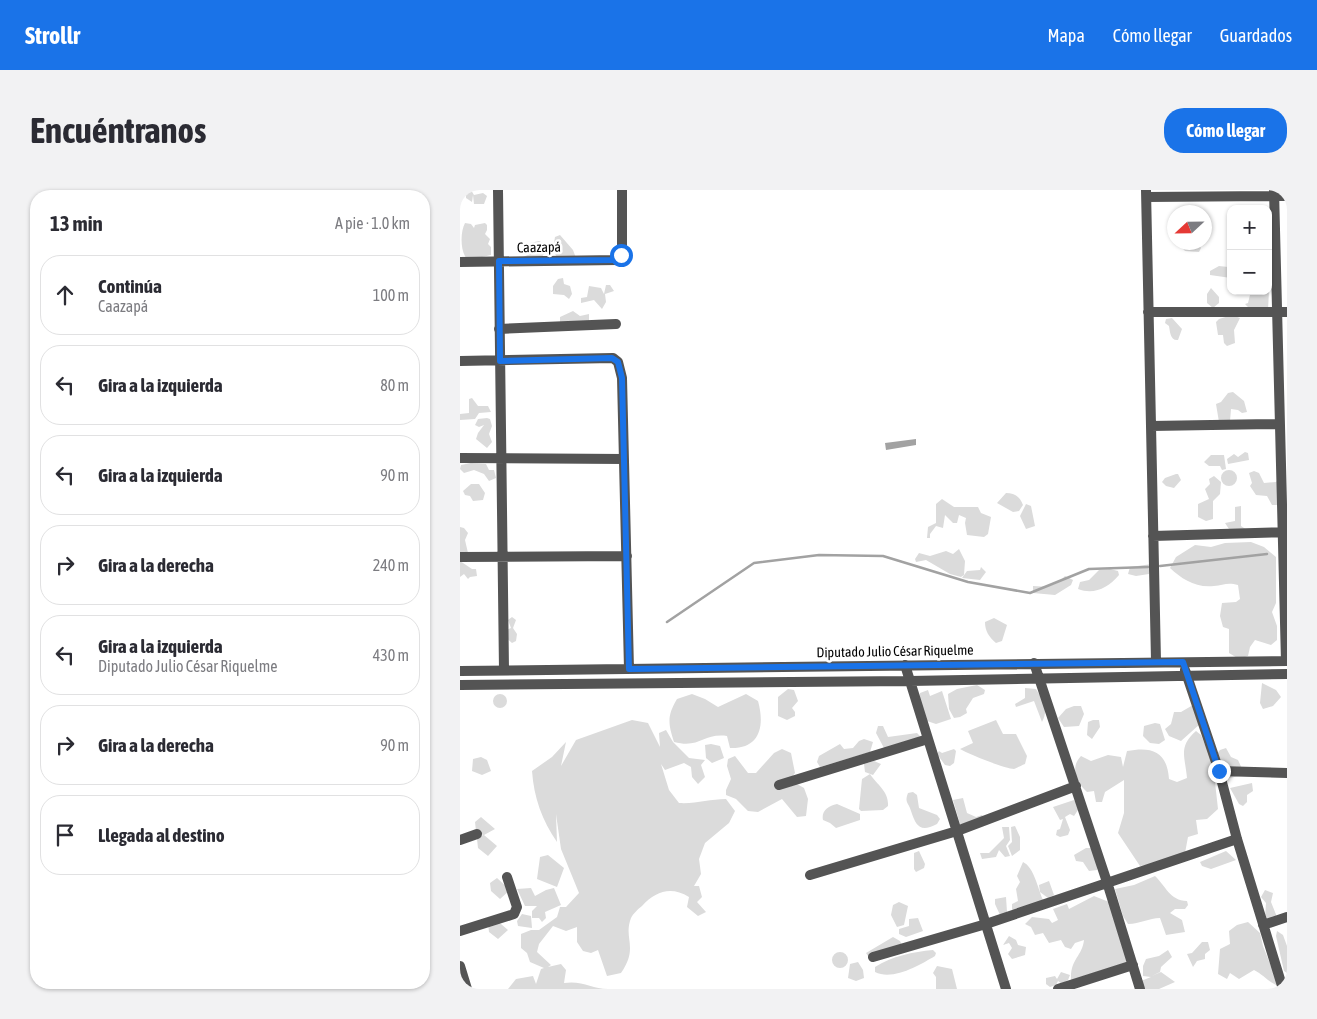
<!DOCTYPE html>
<html lang="es">
<head>
<meta charset="utf-8">
<style>
	:root { --surface:#fff; --page:#f2f2f3; --text:#2b2b33; --muted:#7c7c81; --line:#e1e1e2; --accent:#1a73e8 }
	body { margin:0; font-family:"Asap Condensed",sans-serif; background:var(--page); color:var(--text) }
	.controls { position:absolute; right:15px; top:15px; display:grid; overflow:hidden; border-radius:10px; box-shadow:0 1px 4px #0004 }
	.controls button { width:45px; height:45px; display:grid; place-items:center; padding:0; border:0; border-bottom:1px solid var(--line); background:var(--surface); color:var(--text); font:25px sans-serif }
	.compass { position:absolute; left:707px; top:15px; width:45px; height:45px; border-radius:50%; background:var(--surface); box-shadow:0 1px 4px #0004; rotate:248deg }
	.stop { position:absolute; width:15px; height:15px; margin:-11px; border:4px solid #1a73e8; border-radius:50%; background:#fff }
	.stop.end { background:#1a73e8; border-color:#fff; box-shadow:0 1px 5px #0008 }
	.list { margin:0; padding:0; list-style:none }
	h2 { display:flex; justify-content:space-between; align-items:center; height:65px; margin:0; padding:0 20px; font-size:21px }
	h2 small { font-size:16px; font-weight:400; color:var(--muted) }
	.list li { display:grid; grid-template-columns:32px 1fr auto; gap:15px; align-items:center; box-sizing:border-box; height:80px; margin:0 10px 10px; padding:0 10px; border:1px solid var(--line); border-radius:20px }
	.list b { display:block; font-size:19px; white-space:nowrap }
	.list p { margin:0; font-size:16px; white-space:nowrap; color:var(--muted) }
	.list em { font-size:16px; font-style:normal; color:var(--muted) }
	.icon { flex:none; width:28px; height:28px; fill:none; stroke:currentColor; stroke-width:2; stroke-linecap:round; stroke-linejoin:round }
	.map { position:relative; flex:none; width:827px; height:799px; overflow:hidden; border-radius:20px }
	header { display:flex; align-items:center; gap:30px; box-sizing:border-box; height:70px; padding:0 25px; background:var(--accent); color:#fff }
	header strong { font-size:24px }
	nav { display:flex; gap:28px; margin-inline-start:auto; font-size:18px }
	.intro { display:flex; align-items:center; justify-content:space-between; box-sizing:border-box; height:120px; padding:0 30px }
	h1 { margin:0; font-size:35px }
	.button { padding:12px 22px; border-radius:20px; background:var(--accent); color:#fff; font-size:18px; font-weight:700 }
	main { display:flex; gap:30px; padding:0 30px }
	aside { flex:1; background:var(--surface); border-radius:20px; box-shadow:0 1px 4px #0004 }
	.map>svg:first-child { display:block }
</style>
</head>
<body>
<header>
<strong>Strollr</strong>
<nav><a>Mapa</a><a>Cómo llegar</a><a>Guardados</a></nav>
</header>
<div class="intro"><h1>Encuéntranos</h1><a class="button">Cómo llegar</a></div>
<main>
<aside>
<h2>13 min<small>A pie · 1.0 km</small></h2>
<ul class="list">
<li><svg class="icon" aria-label="ahead" viewBox="0 0 24 24"><path d="M12 20V5M6 11l6-6 6 6"/></svg><div><b>Continúa</b><p>Caazapá</p></div><em>100 m</em></li>
<li><svg class="icon" aria-label="left" viewBox="0 0 24 24"><path d="M17 20v-9H6M10 6l-5 5 5 5"/></svg><div><b>Gira a la izquierda</b></div><em>80 m</em></li>
<li><svg class="icon" aria-label="left" viewBox="0 0 24 24"><path d="M17 20v-9H6M10 6l-5 5 5 5"/></svg><div><b>Gira a la izquierda</b></div><em>90 m</em></li>
<li><svg class="icon" aria-label="right" viewBox="0 0 24 24"><path d="M7 20v-9h11M14 6l5 5-5 5"/></svg><div><b>Gira a la derecha</b></div><em>240 m</em></li>
<li><svg class="icon" aria-label="left" viewBox="0 0 24 24"><path d="M17 20v-9H6M10 6l-5 5 5 5"/></svg><div><b>Gira a la izquierda</b><p>Diputado Julio César Riquelme</p></div><em>430 m</em></li>
<li><svg class="icon" aria-label="right" viewBox="0 0 24 24"><path d="M7 20v-9h11M14 6l5 5-5 5"/></svg><div><b>Gira a la derecha</b></div><em>90 m</em></li>
<li><svg class="icon" aria-label="arrive" viewBox="0 0 24 24"><path d="M6 21V4h12l-3 4 3 4H6"/></svg><div><b>Llegada al destino</b></div></li>
</ul>
</aside>
<div class="map">
<svg width="827" height="799" viewBox="0 0 827 799">
	<rect width="100%" height="100%" fill="#fff"/>
	<path fill="#dbdbdb" d="M11,0L14,5L23,3L27,6L24,14H14L13,5L12,12L6,8V4Z
		M5,33L11,34L14,38L15,35L25,33L27,35V40L25,44L30,49L28,54L31,57V65L8,70C0,63 0,42 5,33Z
		M100,45L113,60L116,68L96,66L93,57L96,56L94,53L95,47Z
		M79,51L83,53L84,64L77,73L63,67L70,64L68,57L70,53Z
		M721,52L737,53L741,58L739,62L725,61L720,55Z
		M771,75V88L750,85V81L759,76L768,77Z
		M103,88L104,94L110,96L112,104L109,109L104,105L93,104V96L98,89Z
		M146,95H150L154,101L145,104L146,112L142,119L134,110L121,113V108L127,107L129,96L141,98L144,104Z
		M751,98L759,107V113L753,118L747,113V104Z
		M809,101L808,120L788,117L785,114L788,113L790,105Z
		M113,121L120,126L129,124V131L100,132V127Z
		M772,125L780,128L774,140L775,153L767,156L764,153L763,145H758L756,132L759,129Z
		M712,128L722,139L718,150C710,151 710,141 709,136L705,133L706,129Z
		M773,202L784,211L787,222L782,223L778,220L771,219L770,231L759,232L756,214L761,212L768,203Z
		M12,208L18,216H28L31,222L19,223L15,229L0,230V224L9,223V209Z
		M27,228L30,229L32,236L29,244L32,252L27,258L16,249L18,243L24,235L19,237L15,235L18,229Z
		M785,262L788,263L789,270L768,274L767,269L774,264L778,267Z
		M751,265H764L766,279L762,280L760,276H749L744,272Z
		M11,273L26,274L29,280H34L36,288L29,291L24,284L14,280L4,283L0,279L1,275Z
		M761 288a8 8 0 1 1 16 0a8 8 0 1 1-16 0Z
		M794,281L799,283L804,293L816,292L819,289V315H812L807,306L796,305L790,296L792,293L789,283Z
		M716,284H718L721,290L714,298L706,296L702,292L705,288Z
		M754,286L761,292L760,304L753,311V329L746,331L738,327V314L749,309L745,299L750,294L749,289Z
		M11,294H19L25,303L23,310L13,311L10,306L5,305L3,301Z
		M546,303C555,303 560,307 563,315L559,321L553,322L537,313Z
		M482,309L494,317H518L521,323L531,327L528,344L524,347L507,345L505,333L506,328L499,325L497,333H493L485,325L483,338L476,336L470,344V348H467L468,337L476,333V314Z
		M566,314L571,316L575,336L566,339L560,326Z
		M781,316V336L787,340L771,342L765,333L775,331V317Z
		M0,337L4,338L8,343L5,350L8,363L0,365Z
		M791,352L804,357L816,367V413L812,422L817,436V450L811,455L795,450L790,457L788,466L779,469L769,463V439L763,437L760,426L762,413L776,412L780,409L778,395C768,392 763,395 754,396C735,398 722,389 710,378L716,367L735,355L751,357L765,353Z
		M499,359L505,371L504,385L501,387L490,384L466,370L456,372L455,369L459,363L470,366L486,361L493,364Z
		M0,371L12,379H16L17,386L10,387L8,389L4,384L0,387Z
		M692,374L689,384L676,386L668,384L670,377Z
		M521,377L526,382L520,390L502,388L507,381L520,380Z
		M650,379L658,381L659,385C648,398 634,405 618,399L620,392L629,390L639,380Z
		M605,386L613,390L611,395L595,405L573,403V396C586,397 596,397 605,386Z
		M52,427L56,430L53,438L57,444L56,451L52,453L45,447L46,440L51,438L48,430Z
		M534,428L547,435L542,451L536,453C529,447 525,441 525,432Z
		M802,493L816,500L821,507L813,516L803,519L800,513Z
		M517,495L525,500L524,504L513,508L506,519L507,523L500,527L494,528L489,519L488,504L497,499Z
		M565,498L576,499C583,511 589,519 582,532L574,511L556,517L555,514L565,508Z
		M328,499L334,500L338,511L332,518L335,522V526L327,530L318,526V507Z
		M468,500L470,506L482,501L491,529L476,534L467,531L459,510L460,503Z
		M33 511a7 7 0 1 1 14 0a7 7 0 1 1-14 0Z
		M232,504L245,509L258,517L286,504L298,511C305,536 300,559 270,558L267,546C243,543 240,559 214,552C208,533 207,526 217,509Z
		M733,515L740,534L721,551L709,546L705,539L711,534L714,522H721Z
		M614,516H621L624,524L619,536L604,537L598,528L606,519Z
		M172,530L188,533L200,557L199,543L206,540L213,552L229,568L245,570L241,575L245,587L238,594L232,587L231,577L224,573L205,580L201,574L209,600L219,613C236,614 250,609 266,609L275,621L269,633L245,653L239,669L241,684L234,696H239L242,707L237,712L246,722L238,726L227,717L229,707C211,696 196,701 182,716C178,719 173,724 171,728C163,749 179,757 161,783L147,786L138,760L131,763L123,761L117,752V737L106,741L93,736L79,754L77,762L91,775L88,777L101,774L106,780L104,793C122,790 132,799 148,799H48L56,789L73,786L76,794L81,779L84,778L70,772L67,763L61,758V744L71,740H79L97,727L100,717H106L119,703L101,659L96,624L97,652C82,630 74,608 72,581L92,567L106,552L101,576L116,550Z
		M536,530L543,544H556L567,566L565,574C562,575 557,578 554,579C546,579 508,564 500,559L513,553L508,541Z
		M633,530H639L640,537L632,549L627,545L628,532Z
		M695,533L700,534L705,550L699,554L690,553L683,546L684,536Z
		M418,536H423L428,547L457,543L460,546L458,550L424,558L416,543Z
		M736,541L741,545L753,574L758,619L747,629L736,630L738,644L728,647L725,663L700,673L680,676L658,643L664,623V590L645,602L642,612H636L634,601L627,602C616,592 610,577 621,566L631,571L648,565L661,567L663,577L667,561C693,556 707,562 709,589L717,592L727,588C725,566 718,557 736,541Z
		M404,549L413,552L410,562L360,577L357,572L359,566L380,554L384,559L393,558L399,551Z
		M251,554L260,556L264,568L252,573L246,568L245,555Z
		M766,558L771,567L778,570L785,585L764,589L756,565L760,560Z
		M322,559L331,563L335,583L332,587L337,594L344,598L348,609L346,626L337,627L322,609L298,622L288,621L276,609L266,605V600L271,589L267,576L268,569L275,566L288,583H296L314,563Z
		M494,559L496,561L494,573L490,576L485,575L477,564L479,561L482,563Z
		M21,567L27,570L31,581L22,585L12,581L13,569Z
		M414,571L421,574L413,585L405,582L404,574Z
		M410,584C417,595 429,601 428,616L423,620L401,621L399,619L402,589Z
		M792,593L793,601L787,605V612L783,616L779,614L770,598Z
		M453,602L457,605L459,618L477,625L480,629L477,634C460,643 456,636 451,621C449,613 444,613 448,603Z
		M503,608L507,623L516,627L522,625L525,629L509,637L500,634L493,610Z
		M614,610L620,617L614,626L610,624L605,627L610,640L608,645L600,647L596,645L597,640L600,639L603,629L600,630L593,617Z
		M377,614L400,624V630L376,638L370,633L363,630C361,621 368,616 377,614Z
		M21,627L35,639L24,645L37,656L28,666L18,658L17,649L23,645L16,641L15,632Z
		M555,636L560,647V660L552,666L548,656L552,652L551,637Z
		M542,637H549L550,650L546,656L550,666L545,667L539,660L536,667L522,669L520,663H529L544,648Z
		M626,658H634L639,676L637,680L629,681L623,672L616,671L614,665Z
		M459,661L465,674L464,678L456,682L454,679V663Z
		M766,661L776,670L751,679L742,676L740,672Z
		M88,665L104,678L97,697L77,689L80,667Z
		M563,672C574,677 578,699 583,710L554,722L552,719V714L558,711L556,699L560,692L557,686Z
		M695,686C705,695 710,711 727,711L728,715L725,719H715L710,723L722,730L725,742L706,745L700,728C689,728 680,734 668,734L663,726L655,699L674,695Z
		M37,688L50,700L40,709L31,701L30,693Z
		M589,691L594,705L588,708L580,702L579,695Z
		M71,698L75,706L86,700L94,698L101,715L85,722L86,728L82,732L79,728H72V721L77,716H65L57,699Z
		M805,700L813,703L811,712L817,727L812,732L805,728L806,713L801,707Z
		M634,706L649,712L669,772L611,790C610,769 622,767 624,750L615,753L611,759L605,757L601,750L589,753L583,743L575,745L571,737L565,734L572,727L589,729L592,733L598,730L593,719L607,714L609,719Z
		M546,707L547,722L540,725L535,714V709Z
		M439,712L448,716L444,735L437,737L431,725L433,715Z
		M62,724L71,726L72,738L58,736L57,731Z
		M34,728L48,740L38,749L29,742L28,733Z
		M458,728L463,741L446,747L439,744V739L449,736V729Z
		M788,732L800,743L803,756L819,796C809,793 804,785 794,780L779,789L770,783L767,789L758,784L760,759L770,754L769,741L777,735Z
		M817,741L823,745L827,756V783L824,781L816,746Z
		M549,746L556,750L558,755L566,757L565,765L552,769L548,764L552,758L549,753L543,755Z
		M433,747L440,751L444,759L410,769L406,763Z
		M742,752H748L750,760L745,764V769L737,771L733,777L727,764L732,763Z
		M473,760L476,763L475,766C460,775 433,791 415,782V777C432,766 453,762 473,760Z
		M708,760L712,767L701,777L700,782L692,786L701,782L715,792L699,799H685L681,791L691,787L683,786V776L686,769L699,766Z
		M372 770a8 8 0 1 1 16 0a8 8 0 1 1-16 0Z
		M398,772L403,780L404,788L396,791L388,788L390,774Z
		M477,776L492,779L497,799H476V787L473,783Z
		M601,782L610,785L608,790L602,794L598,791L596,795L590,797L586,794V788L595,786L597,789Z"/>
	<path fill="#a2a2a2" d="M456,249V255L426,260L425,253Z"/>
	<g fill="none" stroke-linecap="round" stroke-linejoin="round">
		<path stroke="#a2a2a2" stroke-width="2.5" d="M700,376L807,364
			M207,432L294,373L359,365L423,366L508,392L570,403L629,379L688,377"/>
		<path stroke="#545454" stroke-width="10" d="M38,0L44,480
			M686,0L696,471
			M814,0L826,471
			M687,7L827,6
			M0,72L158,70L162,59V0
			M688,122H827
			M39,139L156,134
			M0,171L153,168L158,172L162,188L169,479
			M691,236L819,234
			M0,268L164,269
			M693,346L827,342
			M0,367L167,366
			M574,473L647,692L680,799
			M445,475L546,799
			M725,480L759,581L777,649L823,799
			M0,481L827,471
			M0,495L450,491L827,484
			M759,581L827,583
			M319,595L468,549
			M0,650L17,644
			M350,685L497,641L616,596
			M803,735L827,727
			M0,741L54,724L57,717L47,687
			M413,767L526,734L777,649
			M0,776L7,799
			M598,799L673,775"/>
	</g>
	<g fill="none" stroke-linecap="round" stroke-linejoin="round">
		<path stroke="#1a73e8" stroke-width="6" d="M161,65L158,70L39,71L40,171L152,168L158,172L162,188L169,479L723,472L759,581"/>
	</g>
	<g text-anchor="middle" dominant-baseline="central" stroke-width="5" stroke-linejoin="round" paint-order="stroke">
		<g font-size="14" fill="#000" stroke="#fff">
			<text transform="translate(79 57) rotate(-1)">Caazapá</text>
			<text transform="translate(435 461) rotate(-1)">Diputado Julio César Riquelme</text>
		</g>
	</g>
</svg>
<div class="controls">
<button>+</button>
<button>−</button>
</div>
<svg class="compass" viewBox="-18 -18 36 36"><path d="M0-13l5 13h-10z" fill="#e53935"/><path d="M0 13l5-13h-10z" fill="#7c7c81"/></svg>
<div class="stop" style="left:161px;top:65px"></div>
<div class="stop end" style="left:759px;top:581px"></div>
</div>
</main>
</body>
</html>
